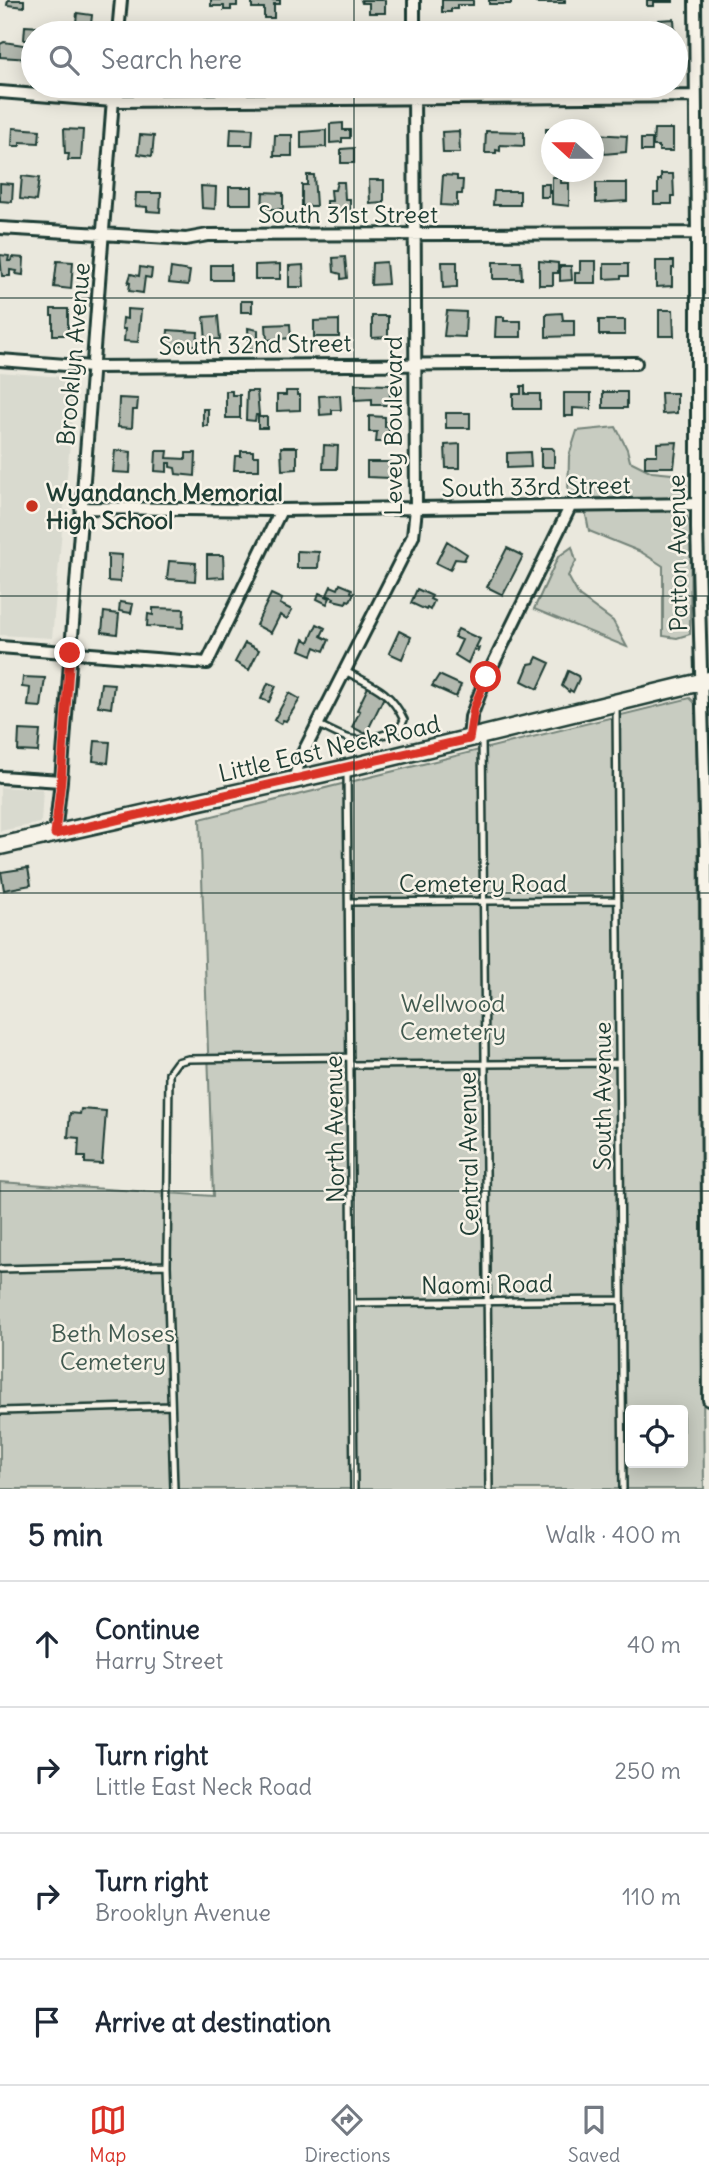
<!DOCTYPE html>
<html lang="en">
<head>
<meta charset="utf-8">
<style>
	:root { --surface:#fff; --page:#f6f6f7; --text:#1f2937; --muted:#747a83; --line:#e0e1e3; --accent:#d93025 }
	body { margin:0; font-family:Delius,sans-serif; background:var(--page); color:var(--text) }
	.controls { position:absolute; right:21px; bottom:21px; display:grid; overflow:hidden; border-radius:7px; box-shadow:0 4px 18px #0003 }
	.controls button { width:63px; height:63px; display:grid; place-items:center; padding:0; border:0; border-bottom:2px solid var(--line); background:var(--surface); color:var(--text); font:35px sans-serif }
	.compass { position:absolute; left:541px; top:119px; width:63px; height:63px; border-radius:50%; background:var(--surface); box-shadow:0 4px 18px #0003; rotate:291deg }
	.stop { position:absolute; width:21px; height:21px; margin:-16px; border:5px solid #d93025; border-radius:50%; background:#fff }
	.stop.end { background:#d93025; border-color:#fff; box-shadow:0 2px 7px #0008 }
	.list { margin:0; padding:0; list-style:none }
	h2 { display:flex; justify-content:space-between; align-items:center; height:91px; margin:0; padding:0 28px; font-size:30px }
	h2 small { font-size:23px; font-weight:400; color:var(--muted) }
	.list li { display:grid; grid-template-columns:46px 1fr auto; gap:21px; align-items:center; box-sizing:border-box; height:126px; padding:0 28px; border-top:2px solid var(--line) }
	.list b { display:block; font-size:26px; white-space:nowrap }
	.list p { margin:0; font-size:23px; white-space:nowrap; color:var(--muted) }
	.list em { font-size:23px; font-style:normal; color:var(--muted) }
	.icon { flex:none; width:38px; height:38px; fill:none; stroke:currentColor; stroke-width:2; stroke-linecap:round; stroke-linejoin:round }
	.map { position:relative; flex:none; width:709px; height:1489px; overflow:hidden }
	.search { position:absolute; background:var(--surface); box-shadow:0 4px 18px #0003; left:21px; right:21px; top:21px; height:77px; display:flex; align-items:center; gap:18px; box-sizing:border-box; padding:0 24px; border-radius:38px; color:var(--muted); font-size:26px }
	.sheet { height:595px; background:var(--surface) }
	nav { display:flex; justify-content:space-around; align-items:center; box-sizing:border-box; height:98px; border-top:2px solid var(--line); background:var(--surface); font-size:19px; color:var(--muted) }
	nav a { display:grid; justify-items:center; gap:4px }
	nav .on { color:var(--accent) }
	.map>svg:first-child { display:block }
</style>
</head>
<body>
<div class="map">
<svg width="709" height="1489" viewBox="0 0 709 1489">
	<rect width="100%" height="100%" fill="#eae8dd"/>
	<filter id="ink" filterUnits="userSpaceOnUse"><feTurbulence type="fractalNoise" baseFrequency=".0143" numOctaves="2"/><feDisplacementMap in="SourceGraphic" scale="14" xChannelSelector="R" yChannelSelector="G"/><feConvolveMatrix kernelMatrix="1 2 1 2 8 2 1 2 1" color-interpolation-filters="sRGB"/></filter>
	<g filter="url(#ink)">
		<path fill="#d9dacf" d="M0,372L76,378L52,638L0,635Z
			M0,787L43,789L41,823L0,831Z"/>
		<path fill="#c8ccc1" stroke="#74847a" stroke-width="2" fill-rule="evenodd" d="M616,427L627,449L630,461L652,472L682,475L687,488L682,497L667,500L568,497L569,456L577,431Z
			M585,510L678,512L686,515L691,526L690,634L677,638L663,636V566L641,552L589,531Z
			M572,547L576,561L568,576L579,596L613,621L627,647L534,609L558,557Z
			M690,698L697,705L704,1489H0V1182L213,1196L200,819ZM630,1410H683V1463H630Z"/>
		<path fill="#b2b8ae" stroke="#1f3d34" stroke-width="2" d="M8,0H24V7L7,5Z
			M211,0H237V6H231V10H224V6H211Z
			M252,0H280V4H274V18H264V8H252Z
			M361,0H385V13H369V3H362Z
			M442,0H473V5H457V9H451V12H442Z
			M489,0H511V4H489Z
			M536,0H565V3H536Z
			M647,0H673V2H654V6H647Z
			M77,13L92,15L90,33H75Z
			M674,19L675,33H652V28H658V20Z
			M25,26L41,27L40,33H33V40H24Z
			M4,42L30,46V59L0,57V44Z
			M343,123V130H350V138H342V142L330,143V124Z
			M13,128L40,130L39,143L20,142V146H12Z
			M231,128L253,129L252,145H230Z
			M64,129L83,130L81,160H68L69,154H65Z
			M546,129H572V130H552V144H546Z
			M654,129H673V151H659V146H653Z
			M326,130V147L301,148V132Z
			M459,131L460,153H443L442,132Z
			M486,131L524,132V146L500,145V151L496,150V153H485Z
			M594,134L627,136L626,152L604,154V151L599,150V153H594Z
			M140,135L154,136L152,156L138,154Z
			M275,135H292V156H274Z
			M641,139H652V151H641Z
			M354,148V163H341V149Z
			M661,174H673L674,196H672V204H654V193H658V180H661Z
			M307,175H314L316,206H302V185H307Z
			M443,175L457,176V180H463L462,194H457V206L441,205Z
			M22,176L39,178L36,201L20,199Z
			M552,177H561V183H569V206L552,204Z
			M369,180H384V203L370,204Z
			M337,182H344L345,199H350V209H327V201H332L331,190H335Z
			M0,183L13,184L12,202L0,201Z
			M596,183H627V201L596,203Z
			M540,184H549V197H540Z
			M201,186L216,187L215,209L202,208Z
			M229,187H252V204H229Z
			M494,191H520V205H493Z
			M263,192L283,193V209H262Z
			M136,193H161L160,212L147,211V207L135,206Z
			M0,255L9,256L8,261H11L12,257L24,258L23,275L16,274L17,271L10,270V276H2Z
			M345,257L347,278L341,279V274L334,272L333,258Z
			M57,261L73,262L71,289L54,287Z
			M539,261L558,263V273H553V285H539Z
			M580,261H596V283H575V273H580Z
			M656,261H674V268H672V286L656,287Z
			M386,262L388,284L371,285L372,263Z
			M442,262H457V287L443,288Z
			M493,262H521L522,279H493Z
			M280,264V279H255V265Z
			M604,264H628V276H621V278L604,279Z
			M211,265H231V280H211Z
			M303,265L304,287H289V266Z
			M560,266H571L572,280L560,281Z
			M140,267L152,269L151,278L145,277L143,293L129,291L130,283H128L131,274L139,276Z
			M171,268L190,271L188,285L169,283Z
			M241,301H252V312H241Z
			M51,309H68V335H53V316H51Z
			M127,309L141,310L138,342L124,341L125,329H122L123,318L127,319Z
			M659,310H673L674,336H659Z
			M447,311L466,312L465,337L444,336Z
			M562,313L563,320H574V336L546,337V314Z
			M218,316L220,339L206,340L204,317Z
			M372,316H388V337L372,338Z
			M496,317H504V321H521V337H495Z
			M339,320V337H314V321Z
			M599,320H625V335H599Z
			M290,324L291,338L267,340L266,325Z
			M248,328L258,330V349H249Z
			M168,330L198,332L197,345H167Z
			M355,384L390,385V405H372V399L355,400Z
			M521,386H525V394H540V409H513V394H521Z
			M226,391H232V395H240V418H226Z
			M247,391H257L259,415H256L255,421L246,420Z
			M286,391H297V395H300V410L277,411V395H286Z
			M603,392H627V408H603Z
			M564,393H591V409L573,408V416H564Z
			M661,393H677V413L662,414Z
			M340,395L341,410H332V414L320,415L319,396Z
			M119,398L138,399L137,410H133L132,428L118,427Z
			M203,409H208V426H203Z
			M446,413H470V428H446Z
			M369,416L385,417V427H389L388,442H376L377,432H369Z
			M258,417H267V428H258Z
			M677,442L674,467H645V455H657V443Z
			M460,444V468H446L445,445Z
			M324,445L338,446L337,469H323Z
			M281,447H297V469L282,470Z
			M541,448H552L554,450V467H541Z
			M115,450L131,452L130,473L113,472Z
			M156,451H168L167,458L186,459V453H196L195,476L176,474L175,468L170,467V463H167V472L155,471Z
			M241,451H253V456H259V470H234L235,456H241Z
			M530,452L531,467L507,468V453Z
			M367,462H391L390,478L367,477Z
			M447,541L467,554L464,560L455,559L450,570L436,563Z
			M507,548L523,556L503,595L487,587Z
			M297,551L319,552L318,568H297Z
			M108,554L122,555L120,582L108,581Z
			M207,555H223L224,577L207,578Z
			M169,561L196,563L195,581L167,579Z
			M340,584L352,589L351,592L354,593L350,601L347,600L346,603L333,600L334,598L327,595L331,586L338,589Z
			M417,589L432,596L430,599L434,601L430,610L427,608L426,610L411,603Z
			M319,593L330,598L327,604L317,599Z
			M271,594L282,599L280,604L292,610L287,619L280,615L271,633L256,625Z
			M120,602L133,604L131,613L119,611Z
			M153,608L184,609L183,628L147,626L148,614L153,615Z
			M104,612L119,614L117,634L102,632Z
			M317,624L325,628L321,636L329,640L324,651L315,647L312,655L300,650L304,639L309,642Z
			M458,629L480,639L476,647L479,648L478,651L474,649L468,663L455,655L462,640L454,637Z
			M399,631L411,637L402,659L389,653Z
			M245,643L259,650L249,670L235,662Z
			M537,657L550,663L538,689L522,681L529,664L534,663Z
			M568,671L578,676L579,679L573,692L570,690L569,692L562,686Z
			M439,675L461,685L456,697L432,686Z
			M23,677L45,678L41,707L28,706L30,688L22,687Z
			M101,683L114,684L111,708L98,706Z
			M268,683L276,686L269,702L261,699Z
			M368,687L385,695L366,734L352,727L360,711L357,710Z
			M289,693L300,699L286,721L283,720L281,724L274,720Z
			M19,730L40,731L38,752L18,751Z
			M95,741L110,742L108,763L93,761Z
			M28,868L31,885L4,890L1,872Z
			M81,1109L106,1111L102,1164L85,1163V1157H78L79,1138L68,1137L70,1113L80,1114Z"/>
		<g fill="none" stroke-linecap="round" stroke-linejoin="round">
			<defs>
				<path id="lane" d="M616,705L623,1489
					M317,724C358,745 356,743 399,730L404,720C389,689 373,686 345,671
					M482,736L489,1489
					M347,771L354,1489
					M349,902L618,900
					M350,1065L619,1063
					M0,1269L167,1265
					M353,1303L621,1300
					M0,1411L171,1406
					M174,1489L167,1265L169,1073L177,1062L188,1059L350,1057"/>
				<path id="street" d="M414,0V33
					M695,0L697,233V528L706,849L709,1400
					M118,33L121,0
					M0,92L113,101L695,96
					M0,228L186,239L208,235L697,233
					M0,360L92,367L636,363
					M81,508L281,510L697,504
					M0,647L207,663L281,510
					M469,739L471,717L483,685L570,507
					M0,777L61,781
					M294,780L300,759L413,536L416,509L414,86
					M55,834L61,781L114,86"/>
				<path id="secondary" d="M0,846L347,768L709,680"/>
			</defs>
			<use href="#lane" stroke="#1f3d34" stroke-width="10"/>
			<use href="#street" stroke="#1f3d34" stroke-width="16"/>
			<use href="#secondary" stroke="#1f3d34" stroke-width="21"/>
			<use href="#lane" stroke="#f7f3e8" stroke-width="5"/>
			<use href="#street" stroke="#f7f3e8" stroke-width="10"/>
			<use href="#secondary" stroke="#f7f3e8" stroke-width="16"/>
		</g>
	</g>
	<g fill="none" stroke-linecap="round" stroke-linejoin="round" filter="url(#ink)">
		<path stroke="#d93025" stroke-width="9" d="M70,653L61,781L55,834L469,739L474,708L486,677"/>
	</g>
	<path fill="none" stroke="#1f3d34" stroke-width="2" stroke-opacity="0.55" d="M354,0V33M354,86V1489M0,298H709M0,596H709M0,893H709M0,1191H709"/>
	<circle fill="#c8321e" stroke="#f7f3e8" stroke-width="2.5" cx="32" cy="506" r="7"/>
	<g text-anchor="middle" dominant-baseline="central" stroke-width="5" stroke-linejoin="round" paint-order="stroke">
		<g font-size="24" fill="#1f3d34" stroke="#f7f3e8">
			<text x="348" y="214">South 31st Street</text>
			<text transform="translate(255 344) rotate(-1)">South 32nd Street</text>
			<text transform="translate(73 354) rotate(-85)">Brooklyn Avenue</text>
			<text transform="translate(393 426) rotate(-90)">Levey Boulevard</text>
			<text transform="translate(536 486) rotate(-1)">South 33rd Street</text>
			<text transform="translate(677 553) rotate(-91)">Patton Avenue</text>
			<text transform="translate(329 748) rotate(-13)">Little East Neck Road</text>
			<text x="483" y="883">Cemetery Road</text>
			<text transform="translate(602 1096) rotate(-90)">South Avenue</text>
			<text transform="translate(334 1129) rotate(-91)">North Avenue</text>
			<text transform="translate(468 1154) rotate(-91)">Central Avenue</text>
			<text transform="translate(487 1284) rotate(-1)">Naomi Road</text>
		</g>
		<g font-size="24" font-weight="bold" fill="#1f3d34" stroke="#f7f3e8" text-anchor="start">
			<text x="46" y="492">Wyandanch Memorial<tspan x="46" dy="28">High School</tspan></text>
		</g>
		<g font-size="24" fill="#415a50" stroke="#f7f3e8">
			<text x="453" y="1003">Wellwood<tspan x="453" dy="28">Cemetery</tspan></text>
			<text x="113" y="1333">Beth Moses<tspan x="113" dy="28">Cemetery</tspan></text>
		</g>
	</g>
</svg>
<div class="controls">
<button><svg class="icon" aria-label="locate" viewBox="0 0 24 24"><circle cx="12" cy="12" r="6"/><path d="M12 2v4M12 18v4M2 12h4M18 12h4"/></svg></button>
</div>
<svg class="compass" viewBox="-18 -18 36 36"><path d="M0-13l5 13h-10z" fill="#e53935"/><path d="M0 13l5-13h-10z" fill="#747a83"/></svg>
<div class="stop" style="left:486px;top:677px"></div>
<div class="stop end" style="left:70px;top:653px"></div>
<div class="search"><svg class="icon" aria-label="search" viewBox="0 0 24 24"><circle cx="10" cy="10" r="6"/><path d="M15 15l6 6"/></svg>Search here</div>
</div>
<section class="sheet">
<h2>5 min<small>Walk · 400 m</small></h2>
<ul class="list">
<li><svg class="icon" aria-label="ahead" viewBox="0 0 24 24"><path d="M12 20V5M6 11l6-6 6 6"/></svg><div><b>Continue</b><p>Harry Street</p></div><em>40 m</em></li>
<li><svg class="icon" aria-label="right" viewBox="0 0 24 24"><path d="M7 20v-9h11M14 6l5 5-5 5"/></svg><div><b>Turn right</b><p>Little East Neck Road</p></div><em>250 m</em></li>
<li><svg class="icon" aria-label="right" viewBox="0 0 24 24"><path d="M7 20v-9h11M14 6l5 5-5 5"/></svg><div><b>Turn right</b><p>Brooklyn Avenue</p></div><em>110 m</em></li>
<li><svg class="icon" aria-label="arrive" viewBox="0 0 24 24"><path d="M6 21V4h12l-3 4 3 4H6"/></svg><div><b>Arrive at destination</b></div></li>
</ul>
</section>
<nav>
<a class="on"><svg class="icon" aria-label="map" viewBox="0 0 24 24"><path d="M3 6l6-2 6 2 6-2v14l-6 2-6-2-6 2zM9 4v14M15 6v14"/></svg>Map</a>
<a><svg class="icon" aria-label="directions" viewBox="0 0 24 24"><path d="M12 3l9 9-9 9-9-9zM9 14v-3h6M13 9l2 2-2 2"/></svg>Directions</a>
<a><svg class="icon" aria-label="saved" viewBox="0 0 24 24"><path d="M7 4h10v16l-5-4-5 4z"/></svg>Saved</a>
</nav>
</body>
</html>
